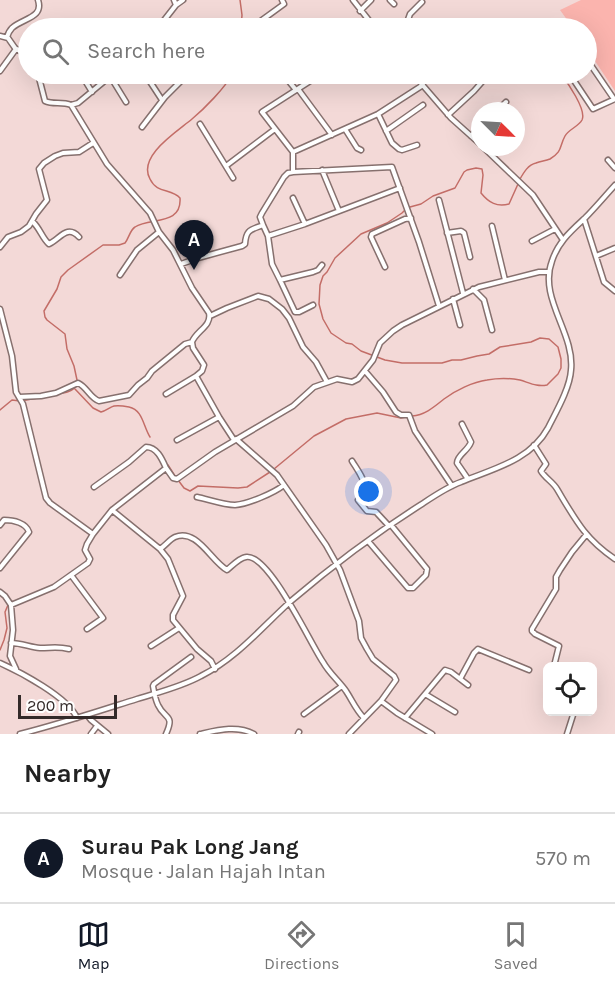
<!DOCTYPE html>
<html lang="en">
<head>
<meta charset="utf-8">
<style>
	:root { --surface:#fff; --page:#f2f2f2; --text:#222; --muted:#767676; --line:#e0e0e0; --accent:#111827 }
	body { margin:0; font-family:Karla,sans-serif; background:var(--page); color:var(--text) }
	.controls { position:absolute; right:18px; bottom:18px; display:grid; overflow:hidden; border-radius:9px; box-shadow:0 6px 24px #0002 }
	.controls button { width:54px; height:54px; display:grid; place-items:center; padding:0; border:0; border-bottom:2px solid var(--line); background:var(--surface); color:var(--text); font:30px sans-serif }
	.compass { position:absolute; left:471px; top:102px; width:54px; height:54px; border-radius:50%; background:var(--surface); box-shadow:0 6px 24px #0002; rotate:114deg }
	.scale { position:absolute; left:18px; bottom:15px; width:99px; box-sizing:border-box; padding-left:6px; border:3px solid #332a29; border-top:0; font-size:16px; line-height:21px; white-space:nowrap; color:#332a29; -webkit-text-stroke:4px #fff; paint-order:stroke }
	.you { position:absolute; left:369px; top:492px; width:21px; height:21px; margin:-15px; border:4px solid #fff; border-radius:50%; background:#1a73e8; box-shadow:0 0 0 9px #1a73e833 }
	.badge { display:grid; place-items:center; width:39px; height:39px; border-radius:50%; background:var(--accent); color:#fff; font-size:20px; font-weight:700 }
	.pin { position:absolute; translate:-50% -50px; filter:drop-shadow(0 2px 3px #0008) }
	.pin::after { content:''; position:absolute; top:32px; width:21px; height:18px; background:inherit; clip-path:polygon(0 0,100% 0,50% 100%) }
	.list { margin:0; padding:0; list-style:none }
	h2 { display:flex; justify-content:space-between; align-items:center; height:78px; margin:0; padding:0 24px; font-size:26px }
	h2 small { font-size:20px; font-weight:400; color:var(--muted) }
	.list li { display:grid; grid-template-columns:39px 1fr auto; gap:18px; align-items:center; box-sizing:border-box; height:90px; padding:0 24px; border-top:2px solid var(--line) }
	.list b { display:block; font-size:22px; white-space:nowrap }
	.list p { margin:0; font-size:20px; white-space:nowrap; color:var(--muted) }
	.list em { font-size:20px; font-style:normal; color:var(--muted) }
	.icon { flex:none; width:33px; height:33px; fill:none; stroke:currentColor; stroke-width:2; stroke-linecap:round; stroke-linejoin:round }
	.map { position:relative; flex:none; width:615px; height:734px; overflow:hidden }
	.search { position:absolute; background:var(--surface); box-shadow:0 6px 24px #0002; left:18px; right:18px; top:18px; height:66px; display:flex; align-items:center; gap:15px; box-sizing:border-box; padding:0 21px; border-radius:33px; color:var(--muted); font-size:22px }
	.sheet { height:168px; background:var(--surface) }
	nav { display:flex; justify-content:space-around; align-items:center; box-sizing:border-box; height:84px; border-top:2px solid var(--line); background:var(--surface); font-size:16px; color:var(--muted) }
	nav a { display:grid; justify-items:center; gap:3px }
	nav .on { color:var(--accent) }
	.map>svg:first-child { display:block }
</style>
</head>
<body>
<div class="map">
<svg width="615" height="734" viewBox="0 0 615 734">
	<rect width="100%" height="100%" fill="#f3d9d7"/>
	<path fill="#fbb4ae" d="M581,0H615V91L587,49L586,28H573L560,10Z"/>
	<g fill="none" stroke-linecap="round" stroke-linejoin="round">
		<path stroke="#c36d67" stroke-width="1.5" d="M240,0L242,15L241,28
			M520,179C524,172 528,165 536,163C541,161 545,161 550,159C563,151 559,147 565,136C569,129 578,127 582,120C587,110 567,82 561,74
			M410,207L421,204L433,196L455,188L464,172L467,170L476,168L482,169L483,175L481,193C489,203 497,207 509,204L518,184
			M406,209L402,213L387,223L361,234L335,258L327,272L323,276L320,285L319,304L323,319L331,333L346,343L352,344L361,351L385,360L402,363H442L452,360H461L477,356L489,354L500,347L531,342L540,338L549,339L558,347L561,359V368L558,374L547,385C537,387 530,383 520,380C509,378 498,378 487,380C473,382 456,390 444,399C434,407 425,415 412,416
			M77,380L74,366L67,349L65,334L47,320L45,317L44,311L57,289L61,277L68,270L103,245H119L125,243C129,238 130,230 135,227C150,217 182,226 180,198C171,188 157,194 150,179C137,156 178,131 192,119C204,109 226,87 232,74
			M75,389L93,408L101,412C106,411 110,407 114,406C119,405 124,406 129,407C143,410 143,426 150,437
			M57,394C64,393 73,392 77,385
			M0,410L12,400L20,401L38,398
			M168,465L175,476
			M274,469L314,436L346,419L377,413L401,418L406,417
			M178,480L184,488L190,491L198,486L238,488L247,487L270,472
			M0,650L4,640L7,628L5,612L8,605L7,602L1,595"/>
		<defs>
			<path id="minor" d="M353,0L375,28
				M390,0L394,4
				M176,5L183,0
				M360,11L371,0
				M158,28L176,5L174,0
				M251,28L284,4L282,0
				M405,28L410,14L422,2
				M0,36L8,38L15,48L28,56
				M7,37C8,34 10,30 12,28C23,18 44,18 38,0
				M586,58L614,99
				M0,71L16,49
				M38,74L45,101C53,105 62,101 71,105L107,164L150,213L159,232L173,250L192,288L209,313C212,326 196,331 192,342L193,348L204,365L202,371L196,376L219,417L234,440
				M81,74L92,92
				M145,74L162,100
				M283,74L296,90
				M413,74L451,118L480,144
				M110,76L126,102
				M573,79L593,109L615,99
				M298,89L332,135
				M71,105L78,103L113,74
				M497,111L506,102
				M378,114L392,143L399,149L402,150L417,145
				M448,115L474,91L489,74
				M200,124L233,178
				M142,127L165,97L188,74
				M345,129L357,148L361,150
				M386,131L423,105
				M471,136L480,127
				M483,147L533,195L563,240
				M293,152L262,112L321,74
				M608,160L615,168
				M226,166L275,129
				M322,170L339,211
				M293,172V152L378,114L423,85
				M293,198L305,224
				M439,200L463,293
				M584,219L604,282L615,291
				M32,221C40,228 42,238 49,244C60,239 67,224 79,237
				M263,225L260,217L262,213L284,177L288,173L293,172L392,167L419,242L439,306
				M492,226L505,280
				M447,233L461,231L464,233L470,257
				M268,236L305,224L400,188
				M532,241L555,229
				M0,247L8,237L21,232L29,226L36,214L47,200L39,169L44,163L55,156L63,153L79,152L93,143
				M596,256L615,248
				M181,264L198,258L242,246L245,244C246,229 251,230 263,225L268,236L272,264L280,280L313,272L318,270L322,265
				M385,267L371,237L372,234L405,219L411,218
				M120,275L137,250L159,232
				M280,280L295,312H299L313,305
				M473,289L484,300L492,330
				M453,299L460,325
				M0,309L12,356L16,392L23,404L46,498L50,503L93,534
				M210,316L227,308L258,296L269,299L282,309L289,318L303,347L316,362L327,382
				M365,371L383,392L396,412L401,415H409L415,431L452,486
				M166,394L196,376
				M19,397L41,396L56,393L78,383C87,387 90,398 99,401L129,395L138,385L147,378L152,371L185,344L192,342
				M462,424L471,442C468,451 457,455 457,463L468,479
				M236,439L277,475L326,545L340,570L359,621L361,638L367,649L373,659L394,676L396,680L381,701
				M177,440L219,417
				M534,445L546,464L541,471C545,478 553,482 557,489C575,519 585,539 615,559
				M352,461C356,468 368,483 364,491C362,495 360,497 358,500L367,511L376,512L389,526
				M94,487L129,462L146,447C157,447 162,459 166,468
				M197,497C207,499 224,505 235,505C248,504 274,493 284,485
				M112,510L160,549L168,559L183,596L173,615V620L197,649L211,661L215,669
				M0,525L4,520C14,520 26,523 29,532L0,568
				M368,541L408,588H413L426,575L427,569L391,525
				M160,549C165,546 170,539 175,537C197,528 211,561 227,570C232,566 239,558 246,557C269,553 311,645 323,662C329,673 339,681 346,691C352,700 356,710 364,718
				M71,575L103,618L87,629
				M0,592L5,596L11,605L13,630L10,656L16,669
				M11,605L54,587L88,563L90,559L85,550L87,544L93,534L112,510L166,468L173,478L177,479L215,452L293,406L314,387L337,379L352,382L358,379L373,360L380,343L393,331L402,325L479,287L539,272H548
				M11,643C21,643 30,647 40,648C52,648 57,646 69,649
				M151,646L179,628
				M0,663C20,672 68,697 77,718
				M554,666L559,646L535,634L532,631V629L556,589V577L560,570L572,552L586,535
				M460,679L474,653L478,649L529,670
				M425,694L455,712
				M304,714L342,686
				M87,715L91,720L108,734
				M405,718L445,670L451,672L468,685
				M20,734C60,724 99,711 137,699C159,692 181,687 201,676C237,658 262,627 291,601C332,566 376,533 422,504C434,496 447,487 461,482C492,469 530,461 548,428C556,412 570,388 571,370C575,333 538,298 552,261C558,242 571,231 585,218C595,208 605,196 615,185
				M91,734L97,726
				M166,734C175,714 165,720 158,705C155,699 154,692 153,686L154,684L191,657
				M200,734C218,730 237,725 254,734
				M298,734L299,732
				M349,734L381,701L397,713L432,734
				M567,734L574,712"/>
		</defs>
		<use href="#minor" stroke="#86706e" stroke-width="7"/>
		<use href="#minor" stroke="#fff" stroke-width="4"/>
	</g>
</svg>
<div class="controls">
<button><svg class="icon" aria-label="locate" viewBox="0 0 24 24"><circle cx="12" cy="12" r="6"/><path d="M12 2v4M12 18v4M2 12h4M18 12h4"/></svg></button>
</div>
<svg class="compass" viewBox="-18 -18 36 36"><path d="M0-13l5 13h-10z" fill="#e53935"/><path d="M0 13l5-13h-10z" fill="#767676"/></svg>
<div class="scale">200 m</div>
<div class="you"></div>
<div class="pin badge" style="left:194px;top:270px">A</div>
<div class="search"><svg class="icon" aria-label="search" viewBox="0 0 24 24"><circle cx="10" cy="10" r="6"/><path d="M15 15l6 6"/></svg>Search here</div>
</div>
<section class="sheet">
<h2>Nearby<small></small></h2>
<ul class="list">
<li><span class="badge">A</span><div><b>Surau Pak Long Jang</b><p>Mosque · Jalan Hajah Intan</p></div><em>570 m</em></li>
</ul>
</section>
<nav>
<a class="on"><svg class="icon" aria-label="map" viewBox="0 0 24 24"><path d="M3 6l6-2 6 2 6-2v14l-6 2-6-2-6 2zM9 4v14M15 6v14"/></svg>Map</a>
<a><svg class="icon" aria-label="directions" viewBox="0 0 24 24"><path d="M12 3l9 9-9 9-9-9zM9 14v-3h6M13 9l2 2-2 2"/></svg>Directions</a>
<a><svg class="icon" aria-label="saved" viewBox="0 0 24 24"><path d="M7 4h10v16l-5-4-5 4z"/></svg>Saved</a>
</nav>
</body>
</html>
